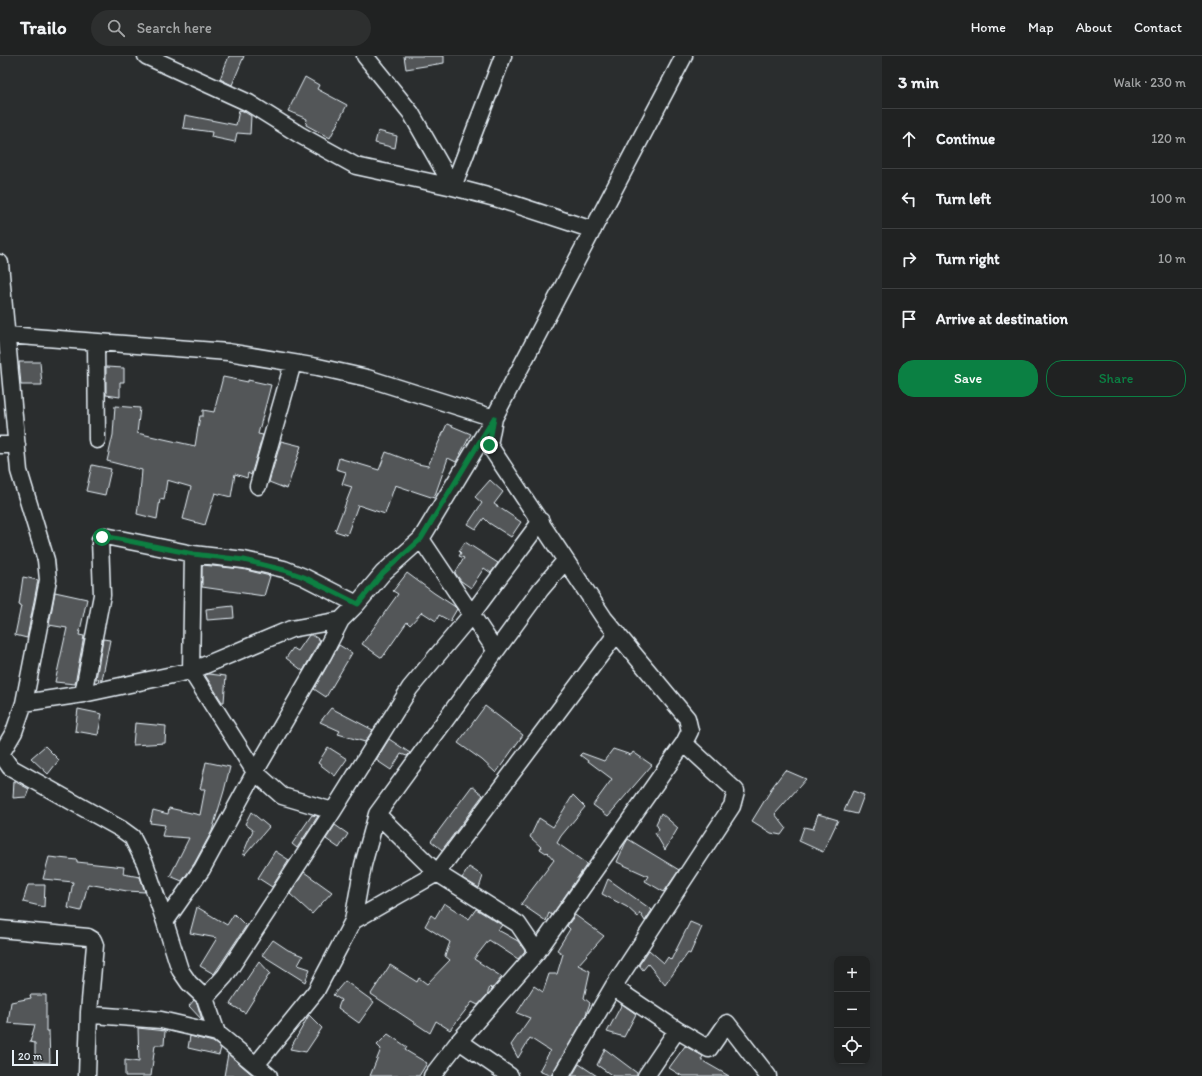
<!DOCTYPE html>
<html lang="en">
<head>
<meta charset="utf-8">
<style>
	:root { --surface:#202222; --page:#2d2f2f; --text:#f1f3f6; --muted:#a2a4a5; --line:#3d3f40; --accent:#0b8043 }
	body { margin:0; font-family:Itim,sans-serif; background:var(--page); color:var(--text) }
	.controls { position:absolute; right:12px; bottom:12px; display:grid; overflow:hidden; border-radius:8px; box-shadow:0 2px 6px #0003 }
	.controls button { width:36px; height:36px; display:grid; place-items:center; padding:0; border:0; border-bottom:1px solid var(--line); background:var(--surface); color:var(--text); font:20px sans-serif }
	.scale { position:absolute; left:12px; bottom:10px; width:46px; box-sizing:border-box; padding-left:4px; border:2px solid #e8f1f8; border-top:0; font-size:11px; line-height:14px; white-space:nowrap; color:#e8f1f8; -webkit-text-stroke:3px #2a2d2e; paint-order:stroke }
	.stop { position:absolute; width:12px; height:12px; margin:-9px; border:3px solid #0b8043; border-radius:50%; background:#fff }
	.stop.end { background:#0b8043; border-color:#fff; box-shadow:0 1px 4px #0008 }
	.list { margin:0; padding:0; list-style:none }
	h2 { display:flex; justify-content:space-between; align-items:center; height:52px; margin:0; padding:0 16px; font-size:17px }
	h2 small { font-size:13px; font-weight:400; color:var(--muted) }
	.list li { display:grid; grid-template-columns:26px 1fr auto; gap:12px; align-items:center; box-sizing:border-box; height:60px; padding:0 16px; border-top:1px solid var(--line) }
	.list b { display:block; font-size:15px; white-space:nowrap }
	.list em { font-size:13px; font-style:normal; color:var(--muted) }
	.actions { display:flex; gap:8px; padding:12px 16px }
	.actions a { flex:1; padding:9px 0; border:1px solid var(--accent); border-radius:16px; text-align:center; font-size:14px; color:var(--accent) }
	.actions .main { background:var(--accent); color:#fff }
	.icon { flex:none; width:22px; height:22px; fill:none; stroke:currentColor; stroke-width:2; stroke-linecap:round; stroke-linejoin:round }
	.map { position:relative; flex:none; width:882px; height:1020px; overflow:hidden }
	header { display:flex; align-items:center; gap:24px; box-sizing:border-box; height:56px; padding:0 20px; background:var(--surface); border-bottom:1px solid var(--line) }
	header strong { font-size:19px }
	nav { display:flex; gap:22px; margin-inline-start:auto; font-size:14px }
	.search { width:280px; height:36px; background:var(--page); display:flex; align-items:center; gap:10px; box-sizing:border-box; padding:0 14px; border-radius:22px; color:var(--muted); font-size:15px }
	main { display:flex }
	aside { flex:1; background:var(--surface) }
	.map>svg:first-child { display:block }
</style>
</head>
<body>
<header>
<strong>Trailo</strong>
<div class="search"><svg class="icon" aria-label="search" viewBox="0 0 24 24"><circle cx="10" cy="10" r="6"/><path d="M15 15l6 6"/></svg>Search here</div>
<nav><a>Home</a><a>Map</a><a>About</a><a>Contact</a></nav>
</header>
<main>
<div class="map">
<svg width="882" height="1020" viewBox="0 0 882 1020">
	<rect width="100%" height="100%" fill="#2a2d2e"/>
	<filter id="ink" filterUnits="userSpaceOnUse"><feTurbulence type="fractalNoise" baseFrequency=".025" numOctaves="2"/><feDisplacementMap in="SourceGraphic" scale="8" xChannelSelector="R" yChannelSelector="G"/><feConvolveMatrix kernelMatrix="1 2 1 2 8 2 1 2 1" color-interpolation-filters="sRGB"/></filter>
	<g filter="url(#ink)">
		<path fill="#535759" stroke="#e8f1f8" d="M229,0H244L232,29L220,23Z
			M404,0H444V7L406,13Z
			M305,21L319,29L317,33L347,49L330,82L306,69L307,63L288,55Z
			M239,54L243,55L251,60L250,78L237,77L235,86L211,81L212,76L183,72L185,59L236,69Z
			M378,75L397,80L395,92L375,87Z
			M19,306H40L42,329H21Z
			M106,311L124,312V326H120V341L106,339Z
			M223,321L248,326V324L271,329L258,378L263,379L251,419L248,417L247,422L235,418L231,441L215,437L205,469L183,463L191,431L167,424L164,444L160,443L157,463L137,458L140,438L142,414L107,405L113,379L115,350L140,352L137,377L195,390L200,360H203V354L214,356Z
			M447,368L471,378L456,406L448,402L434,442L395,429L385,458L358,449L347,479L335,475L352,431L342,428L346,416L336,413L339,402L379,414L386,396L418,408L428,410Z
			M281,385L301,390L287,433L269,426Z
			M92,409L111,413L105,439L86,435Z
			M490,424L503,436L494,448L521,466L511,481L489,467L484,462L476,473L468,468L482,447L475,441Z
			M465,486L498,507L491,517L484,512L471,532L461,525L455,517L464,502L459,500L461,497L459,495Z
			M202,509L242,513L270,520L264,540L202,531Z
			M407,517L434,537L454,550L457,553L450,565L439,559L436,565L422,556L410,569L407,566L382,602L362,588L398,538L393,535Z
			M23,521L38,524L27,582L15,579L21,550L19,549Z
			M55,536L87,543L79,579L84,580L75,628L55,626L67,572L49,569Z
			M233,550L234,562L207,564L206,553Z
			M309,579H312L320,584L303,615L286,602L293,592L298,595Z
			M103,583L110,584L102,624L96,623Z
			M339,589L352,597L326,641L314,633Z
			M209,618L226,620L224,646H222L205,619Z
			M485,650L523,679L496,717L482,704L458,687Z
			M331,652L373,674L365,686L338,678L340,675L320,666Z
			M78,653L102,658L98,679L75,675Z
			M135,667L166,670L165,687L133,689Z
			M389,683L410,697L407,700L401,698L391,714L376,704Z
			M45,690L59,704L48,718L31,702Z
			M328,691L347,703L335,720L318,707Z
			M613,693L631,699L633,696L652,709L608,760L593,749L612,723L580,699L582,697L604,705Z
			M206,706L230,711L224,735L212,775L194,808L182,825L170,820L189,782L162,780L165,769L150,767L153,754L168,758L169,752L200,759L205,733H200Z
			M785,714L806,723L775,758L786,772L781,779L771,777L752,765L771,734H770Z
			M14,725L29,733L26,741L13,742Z
			M472,730L483,739L442,794L431,785Z
			M853,735L864,739L857,758L844,755Z
			M573,739L585,751L561,780L557,787L587,808L552,859L549,857L546,865L521,848L554,804L547,796L546,797L540,793L541,791L530,781L539,762L553,771Z
			M251,756L269,771L245,799L243,798L253,774L245,768Z
			M661,757L678,772L665,794L655,777L659,773L656,768Z
			M818,758L838,764L823,796L799,785L804,771L813,773Z
			M312,759L318,760L297,792L292,788Z
			M335,769L348,778L339,792L326,783Z
			M628,783L679,814L664,836L645,825L648,820L617,806L625,788Z
			M275,795L289,804L272,831L258,822Z
			M49,801L77,804V806L124,811L123,818L140,821L145,836L127,835L88,828L81,855L68,852L73,826L43,823Z
			M469,811L483,820L479,832L462,822Z
			M304,816L332,836L312,858L290,838Z
			M608,823L652,854L645,865L640,857L638,861L627,851L602,838Z
			M28,829H45L44,851L23,846Z
			M444,847L469,863L476,853L502,869L498,874L518,885L525,895L518,903L489,884L474,903L502,921L492,933L490,931L487,939L478,949L472,946L450,974L436,965L430,977L371,938L390,909L417,926L419,922L427,928L450,904L445,900L450,886L425,870L431,859L435,862Z
			M197,851L227,869L234,858L246,870L214,918L200,910L217,882L190,877Z
			M575,859L604,880L578,909L590,915L584,942L590,947L585,961L551,1020L539,1015L550,995L530,982L518,1002L511,989L530,962L517,957L534,930L543,936L549,918H557L563,898L557,894L570,873L567,870Z
			M690,866L702,871L690,898L688,897L665,929L648,908L643,914L639,909L649,894L664,907L668,901L671,904Z
			M273,884L288,894L303,900L298,909L310,913L305,926L262,899Z
			M259,905L270,917L245,957L230,948Z
			M345,925L374,946L359,967L338,952L341,944L333,939Z
			M30,939H46V975H49L50,1007L35,1006V987L30,986L35,969L8,967L11,946L31,942Z
			M194,944L197,947L202,964L189,950Z
			M622,948L636,958L624,981L607,976Z
			M309,959L322,972L306,996L290,993Z
			M138,972L165,975L164,989H155L151,1020H125V1004L139,1006Z
			M388,978L407,991L405,994L427,1007L419,1020H370L381,993L377,989Z
			M190,980L213,986L221,992L219,999L188,992Z
			M685,990L703,1000L701,1004L729,1020H682L669,1012Z
			M605,993L637,1017V1020H613L597,1009Z
			M228,998L254,1020H224Z
			M579,1008L597,1020H572Z"/>
		<g fill="none" stroke-linecap="round" stroke-linejoin="round">
			<defs>
				<path id="minor" d="M146,0L249,47L300,79L356,110L453,131L495,142L593,174
					M365,0L411,57L453,131
					M453,131L503,0
					M0,207L19,415L46,504L48,524L24,647L14,676L1,698L10,711L121,773L132,781L145,807L165,866L180,914L189,927L205,942L217,977
					M7,279L228,296L318,311L367,322L494,362L489,389L604,562L687,662L690,675L684,687L537,896L459,985L432,1020
					M96,286L97,384
					M0,389H17
					M258,430L293,307
					M421,483L496,595
					M193,498L191,615L255,716L282,740L333,755
					M83,638L102,539L100,484L105,480L193,498L244,504L284,513L304,521L357,548
					M24,647L83,638L191,615L291,573L341,564L357,548L383,517L421,483L494,362L684,0
					M377,758L437,817L518,868L537,896
					M353,865L437,817L617,577
					M165,866L202,813L255,716L323,599L341,564
					M0,873L88,881L93,884L95,889L89,956L93,959L161,964L217,977L269,1020
					M613,931L677,974L709,993L727,967L768,1020
					M205,942L225,920L333,755L410,632L471,559L541,465
					M459,985L510,1020
					M256,1009L316,935L353,865L363,809L377,758L541,533L565,505
					M87,1020L89,956
					M561,1020L613,931L732,750L736,735L684,687
					M646,1020L677,974"/>
			</defs>
			<use href="#minor" stroke="#e8f1f8" stroke-width="19"/>
			<use href="#minor" stroke="#2a2d2e" stroke-width="16"/>
		</g>
	</g>
	<g fill="none" stroke-linecap="round" stroke-linejoin="round" filter="url(#ink)">
		<path stroke="#0b8043" stroke-width="5" d="M102,481L104,480L193,498L244,504L284,514L304,521L358,548L383,517L421,483L494,362L489,389"/>
	</g>
</svg>
<div class="controls">
<button>+</button>
<button>−</button>
<button><svg class="icon" aria-label="locate" viewBox="0 0 24 24"><circle cx="12" cy="12" r="6"/><path d="M12 2v4M12 18v4M2 12h4M18 12h4"/></svg></button>
</div>
<div class="scale">20 m</div>
<div class="stop" style="left:102px;top:481px"></div>
<div class="stop end" style="left:489px;top:389px"></div>
</div>
<aside>
<h2>3 min<small>Walk · 230 m</small></h2>
<ul class="list">
<li><svg class="icon" aria-label="ahead" viewBox="0 0 24 24"><path d="M12 20V5M6 11l6-6 6 6"/></svg><div><b>Continue</b></div><em>120 m</em></li>
<li><svg class="icon" aria-label="left" viewBox="0 0 24 24"><path d="M17 20v-9H6M10 6l-5 5 5 5"/></svg><div><b>Turn left</b></div><em>100 m</em></li>
<li><svg class="icon" aria-label="right" viewBox="0 0 24 24"><path d="M7 20v-9h11M14 6l5 5-5 5"/></svg><div><b>Turn right</b></div><em>10 m</em></li>
<li><svg class="icon" aria-label="arrive" viewBox="0 0 24 24"><path d="M6 21V4h12l-3 4 3 4H6"/></svg><div><b>Arrive at destination</b></div></li>
</ul>
<div class="actions"><a class="main">Save</a><a>Share</a></div>
</aside>
</main>
</body>
</html>
